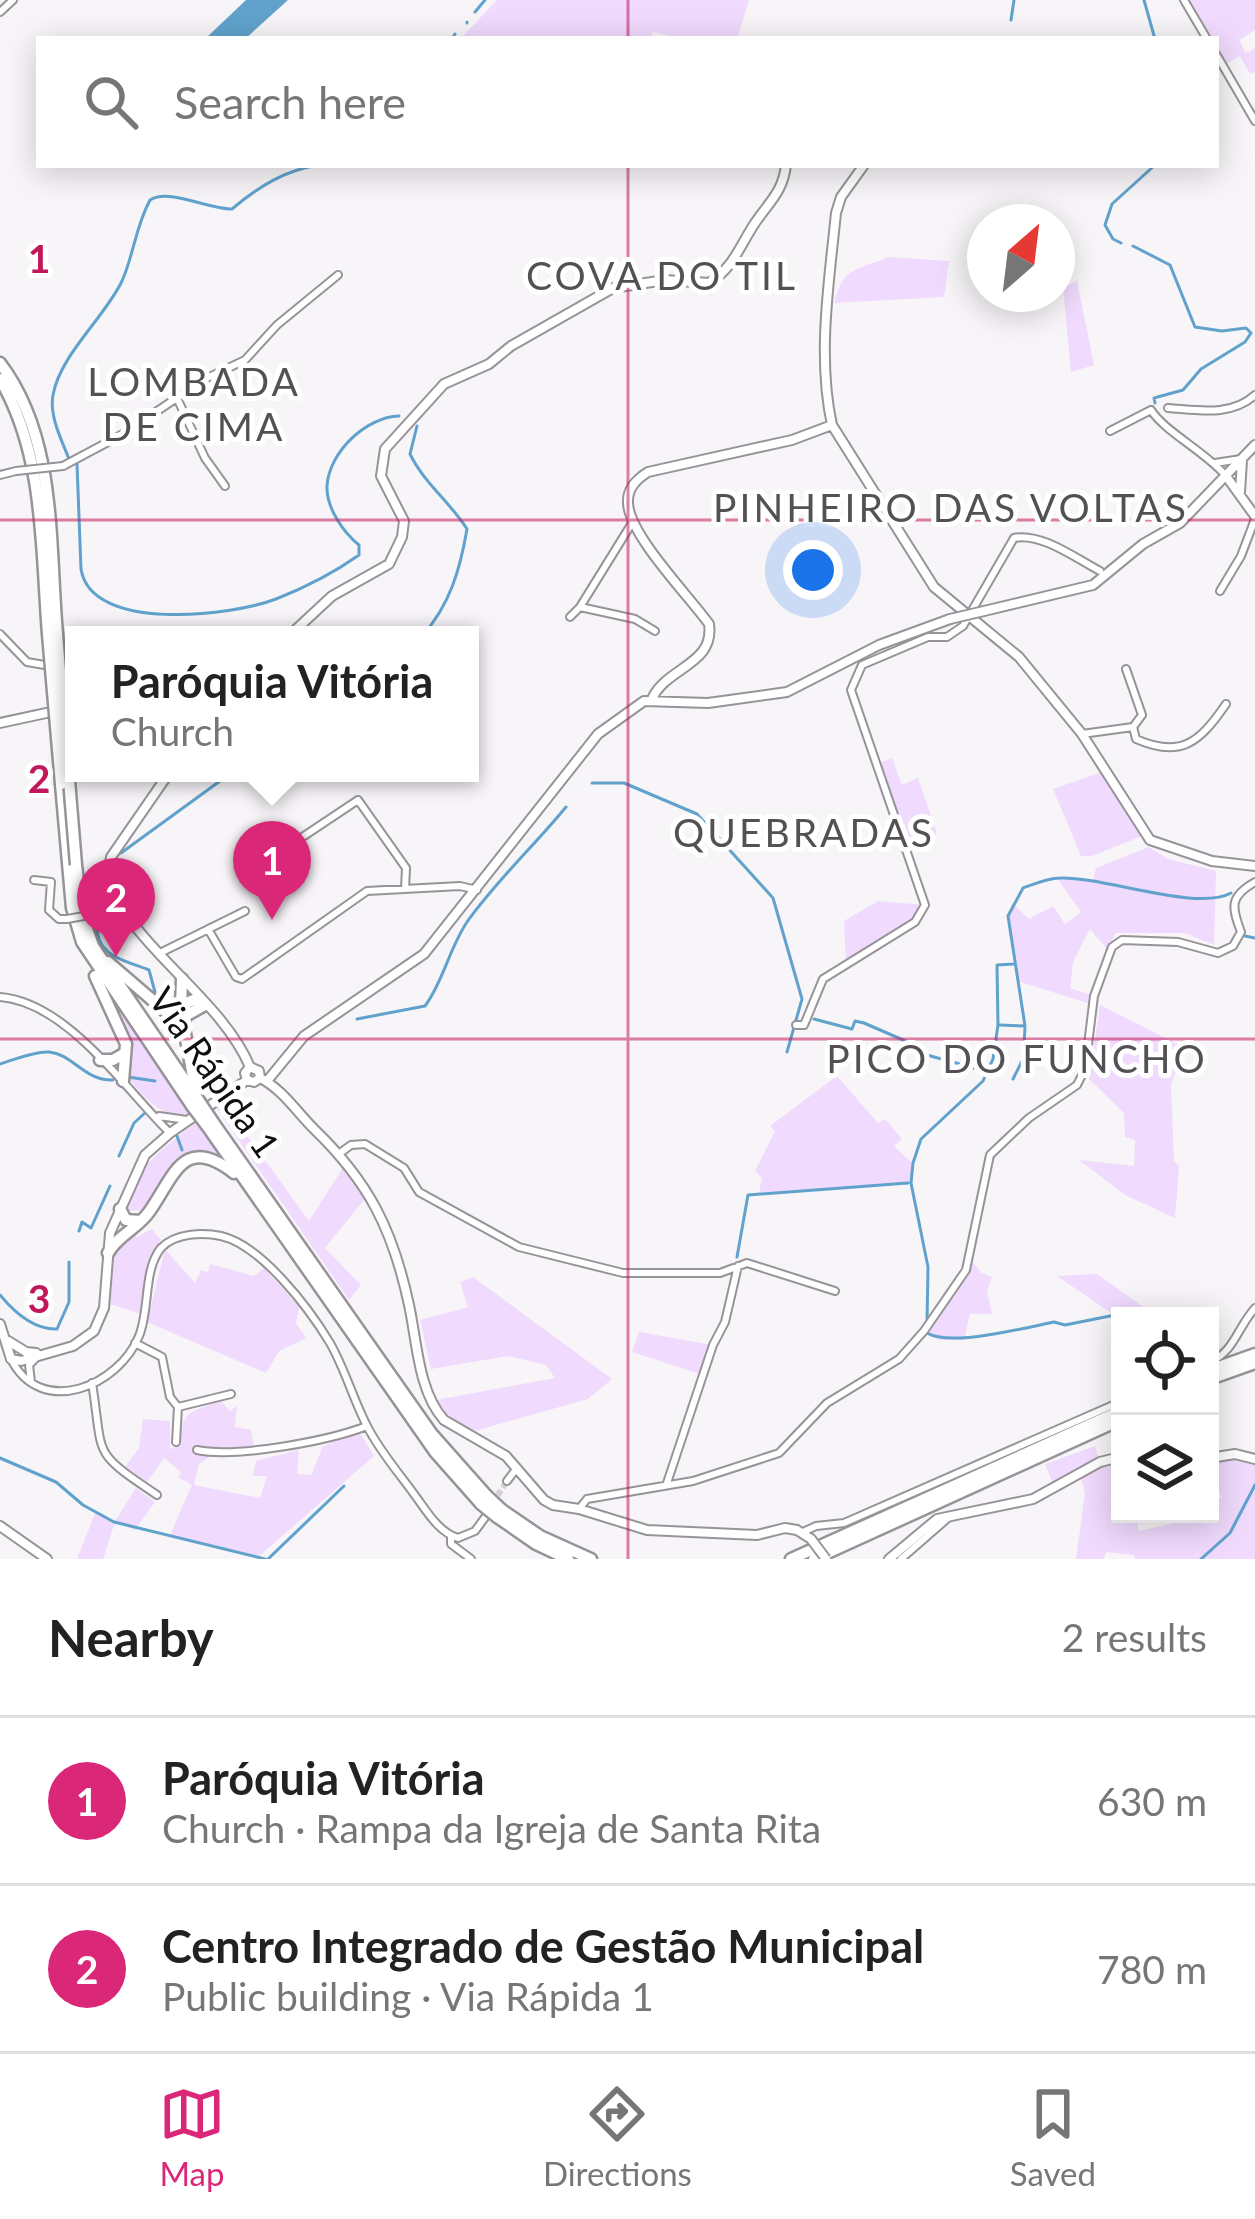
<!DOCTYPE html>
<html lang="en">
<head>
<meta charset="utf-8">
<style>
	:root { --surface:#fff; --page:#f2f2f2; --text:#222; --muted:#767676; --line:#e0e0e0; --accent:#db2777 }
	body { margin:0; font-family:Lato,sans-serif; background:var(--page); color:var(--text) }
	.controls { position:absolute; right:36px; bottom:36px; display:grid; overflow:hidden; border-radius:0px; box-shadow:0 6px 30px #0003 }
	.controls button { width:108px; height:108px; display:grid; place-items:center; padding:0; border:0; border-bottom:3px solid var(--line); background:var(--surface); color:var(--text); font:60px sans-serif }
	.compass { position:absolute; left:967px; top:204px; width:108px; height:108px; border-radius:50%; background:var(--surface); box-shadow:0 6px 30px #0003; rotate:28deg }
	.you { position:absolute; left:813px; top:570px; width:42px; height:42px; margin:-30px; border:9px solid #fff; border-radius:50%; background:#1a73e8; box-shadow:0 0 0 18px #1a73e833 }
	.badge { display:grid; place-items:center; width:78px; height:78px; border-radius:50%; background:var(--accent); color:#fff; font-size:39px; font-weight:700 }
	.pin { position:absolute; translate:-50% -99px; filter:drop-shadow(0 3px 6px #0008) }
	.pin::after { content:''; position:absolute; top:63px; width:42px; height:36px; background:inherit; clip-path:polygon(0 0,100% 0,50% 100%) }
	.popup { position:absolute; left:65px; top:626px; width:414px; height:156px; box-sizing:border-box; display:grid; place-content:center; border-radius:0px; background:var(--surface); filter:drop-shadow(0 3px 9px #0005); font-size:39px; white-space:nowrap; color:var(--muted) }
	.popup b { font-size:45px; color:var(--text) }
	.popup::after { content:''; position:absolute; left:50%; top:100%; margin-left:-24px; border:24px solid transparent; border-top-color:var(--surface) }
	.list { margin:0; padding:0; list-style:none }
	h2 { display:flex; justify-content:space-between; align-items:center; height:156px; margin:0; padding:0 48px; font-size:51px }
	h2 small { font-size:39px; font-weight:400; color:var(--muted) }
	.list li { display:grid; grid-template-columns:78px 1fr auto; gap:36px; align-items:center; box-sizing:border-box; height:168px; padding:0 48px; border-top:3px solid var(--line) }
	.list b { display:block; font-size:45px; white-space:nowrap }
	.list p { margin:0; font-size:39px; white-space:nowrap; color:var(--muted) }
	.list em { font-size:39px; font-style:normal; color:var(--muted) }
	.icon { flex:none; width:66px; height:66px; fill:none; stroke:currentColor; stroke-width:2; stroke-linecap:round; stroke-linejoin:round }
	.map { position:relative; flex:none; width:1255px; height:1559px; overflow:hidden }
	.search { position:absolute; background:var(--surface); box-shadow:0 6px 30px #0003; left:36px; right:36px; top:36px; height:132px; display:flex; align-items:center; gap:30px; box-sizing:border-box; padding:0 42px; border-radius:0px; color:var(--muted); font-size:45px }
	.sheet { height:492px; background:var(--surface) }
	nav { display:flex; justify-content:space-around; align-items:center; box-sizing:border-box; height:168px; border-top:3px solid var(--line); background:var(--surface); font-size:33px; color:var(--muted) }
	nav a { display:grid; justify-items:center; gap:6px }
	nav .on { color:var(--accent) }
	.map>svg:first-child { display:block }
</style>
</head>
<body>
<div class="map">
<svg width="1255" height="1559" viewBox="0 0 1255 1559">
	<rect width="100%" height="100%" fill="#f8f5f9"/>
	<path fill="#f0dafd" d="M497,0H749L737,39H684L653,32L650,39H460Z
		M1184,0H1255V30L1239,40L1246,53L1255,48V72L1250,74L1240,56L1224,65L1216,53V39H1208Z
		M888,257L949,261L944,297L834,303C843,265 860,270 888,257Z
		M1077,281L1094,365L1071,372L1063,287Z
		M892,758L902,785L918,778L937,834L902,841L876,764Z
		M1102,772L1142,836L1092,856H1081L1053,789Z
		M1149,847L1168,859L1216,871L1214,945L1185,933H1116L1107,949L1090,929L1073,962L1070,988L1094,996V1005L1017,981L1007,916L1012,903L1029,919L1053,906L1065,924L1081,912L1056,877L1093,881L1096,868Z
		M878,901L925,905L921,916L846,964L844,921Z
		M105,986L189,1113C160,1120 144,1096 126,1076L132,1046Z
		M1100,1005L1185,1048L1171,1084L1174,1161L1179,1166L1175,1218L1125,1195L1079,1160L1134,1166L1135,1140L1125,1137L1124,1113L1089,1079Z
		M837,1076L878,1123L885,1119L902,1139L894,1146L912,1163L910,1183L759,1193L762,1178L755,1171L775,1131L770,1126Z
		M221,1106L228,1109L309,1221L344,1166L367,1196L325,1248L361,1285L349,1300L217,1109Z
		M197,1122L225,1157L207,1151L180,1156L148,1210L128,1211C125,1174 169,1143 197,1122Z
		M152,1229L161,1240L146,1268L141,1314L110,1304L113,1252L133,1233L137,1237Z
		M165,1249L195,1283L201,1270L208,1272L210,1264L254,1276L264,1268L299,1307L296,1323L306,1338L279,1351L266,1373L147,1322Z
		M969,1257L981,1273L992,1277L987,1291L992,1314H970L964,1340H939L924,1331L956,1288Z
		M1097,1274L1146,1309L1114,1315L1057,1276Z
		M473,1277L612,1379L588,1399L471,1432L449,1417L436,1400L555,1378L546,1365L508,1356L431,1369L420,1320L468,1307L460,1282Z
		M639,1332L713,1345L703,1375L632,1352Z
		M220,1400L230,1411L237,1406L235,1427L251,1430L254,1449L214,1454L199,1464L194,1485L260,1498L267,1476H253L256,1461L299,1450L297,1474L311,1475L323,1446L360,1433L374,1456L257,1558L169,1537L192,1485L178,1477L181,1472L164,1458L147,1482L125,1467L139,1448L143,1419L170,1421V1450L180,1442C183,1408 190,1414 220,1400Z
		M1095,1446L1100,1462L1120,1457V1514H1137L1138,1531L1171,1524V1514H1210V1500L1222,1498L1210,1478V1461L1239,1457L1255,1463V1559H1135L1134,1555L1106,1552L1104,1559H1076L1085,1493L1080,1473L1055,1488L1045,1464Z
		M136,1488L155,1502L135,1530L115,1522L103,1559H77L96,1511L115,1521Z"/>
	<path fill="#60a2cc" d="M246,0H288L245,39H205Z"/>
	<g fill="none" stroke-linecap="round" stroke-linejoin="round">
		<path stroke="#60a2cc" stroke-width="3" d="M1144,0L1155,39
			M475,12L485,0
			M1011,20L1014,0
			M467,23V22
			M452,39L455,34
			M1121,243L1113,239L1105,225L1112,204L1155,165
			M1133,246L1170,265L1195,327L1222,331L1246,328L1251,333L1245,342L1201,369L1183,390L1154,398L1155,403
			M417,426L410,454C424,483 450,502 467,529C460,570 450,604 423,635
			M72,459H69C62,441 49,416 53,395C60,355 105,317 122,281C134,254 135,228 150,200C169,188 207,209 232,209C258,187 285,170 319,165
			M77,464L81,569C91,633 232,616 276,599C304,588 335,572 359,555V545C344,533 326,508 327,486C329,452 366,417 399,416
			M592,783H624L697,814L773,898L802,999L787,1052
			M121,853L231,773
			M96,922C97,958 122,959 149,970L155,992
			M1245,936L1255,938
			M357,1019L425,1006C443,982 449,949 467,922C497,880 534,846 566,807
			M814,1019L852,1029L855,1021L864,1023L917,1046L916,1052L985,1071
			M1000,1025L1025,1026L1008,916L1023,888C1034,884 1048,878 1060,878C1102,876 1197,912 1231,893
			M0,1064C13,1060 35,1051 49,1052C73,1054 84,1081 113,1080
			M128,1077L155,1081
			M1013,1079L1023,1059L1025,1028
			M177,1136L182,1150
			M119,1156L134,1123L146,1112
			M79,1231L82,1222L91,1228L110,1186
			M737,1257L748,1195L908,1183
			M0,1295C14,1312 34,1330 57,1329L69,1302V1262
			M927,1324L928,1267L911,1183L913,1163L921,1139L983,1081L993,1059L998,1025L997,965L1014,964
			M927,1333C951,1347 1024,1328 1054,1322L1065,1325L1115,1315L1120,1321
			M0,1458L56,1482L83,1505L114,1522L265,1559
			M268,1559L344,1486
			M1201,1559L1230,1533L1255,1485"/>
		<path stroke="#d5d2d6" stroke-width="6" stroke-dasharray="6 3" stroke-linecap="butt" d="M493,1503L507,1481"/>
		<defs>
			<path id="minor" d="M1184,0L1207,39
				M0,12L13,0
				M1216,54L1255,121
				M177,398L205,458L225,486
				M1168,408C1198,410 1231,417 1255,395
				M1110,431L1151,410C1165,432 1206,452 1226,476
				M1215,463L1241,459
				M63,466L123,434L205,379L245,360L277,325L338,275
				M0,475L16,471
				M632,523L580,607L635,619L655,631
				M1220,591L1241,556L1255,519
				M570,617L580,607
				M0,634L27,662L74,670
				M1126,669L1142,715L1133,727
				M1082,734L1133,727L1136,739C1181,759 1200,742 1226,704
				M304,836L358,800L406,868L405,889
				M34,880L51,882L49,910L59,919H67
				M95,914L120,906
				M208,929L236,977L242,979L367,891L460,886L477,890
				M160,953L245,911
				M0,997C67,1002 125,1089 170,1133
				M796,1025H804L823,979L915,922L925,905L851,690L862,665L928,637H947L963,626L1014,538C1041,532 1077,559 1100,571
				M159,1116L187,1120
				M340,1153L351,1145L365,1144L404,1168L419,1192L519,1247L623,1273H720L747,1263L835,1291
				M135,1343L162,1357L170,1397L178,1407L231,1394
				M11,1359C41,1419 119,1386 139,1336C150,1310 143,1270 161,1248C175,1233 203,1232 221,1236C261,1245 309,1308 330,1343C345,1369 353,1399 367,1426C379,1450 398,1472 414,1494C426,1510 438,1532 458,1538L475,1531L486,1516
				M1210,1362C1235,1351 1237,1328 1255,1308
				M31,1382L29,1365L37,1357
				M92,1383C104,1458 90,1450 157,1495
				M176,1442L178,1407
				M197,1450C237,1458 328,1441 367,1426
				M507,1481L517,1468
				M667,1483L713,1345L725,1322L738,1266
				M579,1509L587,1499L693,1481L779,1453L827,1403L899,1359L924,1331L966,1270L990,1155L1029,1118L1077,1085L1085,1069L1094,996L1112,947L1122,940L1178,942L1218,953L1233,946L1241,932C1231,906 1230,896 1255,882
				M803,1532L816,1526L844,1523L1120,1402
				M451,1536V1544L471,1559
				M901,1559L948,1518"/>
			<path id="tertiary" d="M864,165L841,197L836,213C829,283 817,356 832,425L934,587L1019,657L1082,734L1150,840L1212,861L1255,866
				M1226,476L1255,516
				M1240,492L1242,460
				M984,611L1093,585L1143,544L1180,523L1255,445
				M290,635L332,596L389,564L402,537L404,521L381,476L385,449L444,384L489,364L511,346L613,288L665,280L709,283C734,267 739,247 755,223C769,202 783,192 786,165
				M652,699C666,667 715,665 709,624C689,596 629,535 628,503C627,488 637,479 648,472L792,440L832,425
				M260,1078C281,1088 297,1112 314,1129C369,1182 393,1230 409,1305C417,1341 418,1391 444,1420L506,1456L544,1500L553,1505L579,1509L647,1530L757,1535L785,1528L797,1530L811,1539
				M247,1080L245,1073L250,1067L259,1071L260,1078
				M267,1081L304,1036L424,954L598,734L644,701L708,703L787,692L879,645L950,619
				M0,1324L11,1359
				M5,1339L26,1352L36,1353
				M11,1359L21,1361L73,1346L94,1331L104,1308L110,1233L145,1155L170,1133L247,1080L254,1082L260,1078
				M1210,1458L1235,1454L1255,1459
				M0,1526L47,1559
				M889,1559L937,1519L1033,1499L1100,1462L1120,1457"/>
			<path id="secondary" d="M0,723L74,707
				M169,773L111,857L107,879C135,950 221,998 250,1067"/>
			<path id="trunk" d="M0,363C57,438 49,543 57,634
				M0,379C45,456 41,548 48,634
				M61,784L72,908L82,942L192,1106
				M76,865L82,914L93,946L199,1101
				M108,962L165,1011L199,998
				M95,976L126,1044L123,1081
				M181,1007L182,979
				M100,1060H113L125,1053
				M195,1087L183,1023L187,1015L205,1005
				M213,1122L432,1434L487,1496
				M207,1126L435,1452L481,1504
				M120,1209L126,1220L140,1221
				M108,1253C118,1235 137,1229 149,1212C174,1177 183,1133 234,1173
				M1210,1370L1255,1354
				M1210,1379L1255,1363
				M502,1510L540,1536L591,1559
				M497,1517L536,1544L568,1559
				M791,1559L1120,1411
				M814,1559L1120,1420"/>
		</defs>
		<use href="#minor" stroke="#969498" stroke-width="10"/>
		<use href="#tertiary" stroke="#969498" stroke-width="12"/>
		<use href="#secondary" stroke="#969498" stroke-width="12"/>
		<use href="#trunk" stroke="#969498" stroke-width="15"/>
		<use href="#minor" stroke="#fff" stroke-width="6"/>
		<use href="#tertiary" stroke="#fff" stroke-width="8"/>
		<use href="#secondary" stroke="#fff" stroke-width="8"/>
		<use href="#trunk" stroke="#fff" stroke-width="10"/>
		<defs>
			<path id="minor-bridge" d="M16,471L63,466
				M67,919L95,914"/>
			<path id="tertiary-bridge" d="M950,619L984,611
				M811,1539L826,1559"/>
			<path id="trunk-bridge" d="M48,634L61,784
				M57,634L76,865
				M199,1101L213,1122
				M192,1106L207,1126
				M487,1496L502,1510
				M481,1504L497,1517"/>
		</defs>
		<use href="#minor-bridge" stroke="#969498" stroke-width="10" stroke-linecap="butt"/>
		<use href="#tertiary-bridge" stroke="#969498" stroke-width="12" stroke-linecap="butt"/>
		<use href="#trunk-bridge" stroke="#969498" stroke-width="15" stroke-linecap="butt"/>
		<use href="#minor-bridge" stroke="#fff" stroke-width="6"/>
		<use href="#tertiary-bridge" stroke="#fff" stroke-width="8"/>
		<use href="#trunk-bridge" stroke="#fff" stroke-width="10"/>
	</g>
	<path fill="none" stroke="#c2185b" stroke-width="3" stroke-opacity="0.55" d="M628,0V39M628,165V1559M0,520H1255M0,1039H1255"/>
	<g text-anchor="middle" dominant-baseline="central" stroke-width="10" stroke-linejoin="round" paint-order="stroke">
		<g font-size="36" fill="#100f10" stroke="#fff">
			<text transform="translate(215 1072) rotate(55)">Via Rápida 1</text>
		</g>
		<g font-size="39" letter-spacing="3" fill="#545155" stroke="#fff">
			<text x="662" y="275">COVA DO TIL</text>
			<text x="194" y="381">LOMBADA<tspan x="194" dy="45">DE CIMA</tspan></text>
			<text x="951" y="507">PINHEIRO DAS VOLTAS</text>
			<text x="804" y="832">QUEBRADAS</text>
			<text x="1017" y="1058">PICO DO FUNCHO</text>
		</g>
	</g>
	<g font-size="39" text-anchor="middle" font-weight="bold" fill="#c2185b" stroke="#fff" stroke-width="10" stroke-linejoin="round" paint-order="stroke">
		<text x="39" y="273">1</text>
		<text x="39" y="793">2</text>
		<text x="39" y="1313">3</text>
	</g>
</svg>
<div class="controls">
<button><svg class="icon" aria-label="locate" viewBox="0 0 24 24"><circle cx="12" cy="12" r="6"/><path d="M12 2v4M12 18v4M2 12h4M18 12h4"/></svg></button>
<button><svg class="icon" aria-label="layers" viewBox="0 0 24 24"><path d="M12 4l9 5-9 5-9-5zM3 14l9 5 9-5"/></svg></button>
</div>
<svg class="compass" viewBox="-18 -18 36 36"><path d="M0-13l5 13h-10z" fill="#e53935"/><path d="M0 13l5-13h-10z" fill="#767676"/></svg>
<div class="you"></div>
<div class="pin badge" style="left:272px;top:920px">1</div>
<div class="popup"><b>Paróquia Vitória</b>Church</div>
<div class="pin badge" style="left:116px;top:957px">2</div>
<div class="search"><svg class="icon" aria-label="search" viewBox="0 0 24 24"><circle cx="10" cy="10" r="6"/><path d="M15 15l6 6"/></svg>Search here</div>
</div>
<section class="sheet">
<h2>Nearby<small>2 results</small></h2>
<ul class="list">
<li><span class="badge">1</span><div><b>Paróquia Vitória</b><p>Church · Rampa da Igreja de Santa Rita</p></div><em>630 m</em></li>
<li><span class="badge">2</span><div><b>Centro Integrado de Gestão Municipal</b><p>Public building · Via Rápida 1</p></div><em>780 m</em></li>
</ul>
</section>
<nav>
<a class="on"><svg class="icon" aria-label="map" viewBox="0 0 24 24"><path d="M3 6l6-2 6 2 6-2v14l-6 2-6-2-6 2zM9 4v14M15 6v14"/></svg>Map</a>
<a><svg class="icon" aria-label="directions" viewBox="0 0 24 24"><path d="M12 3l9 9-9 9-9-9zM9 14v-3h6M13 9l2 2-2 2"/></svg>Directions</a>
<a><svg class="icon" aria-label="saved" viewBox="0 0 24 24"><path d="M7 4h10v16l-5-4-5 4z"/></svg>Saved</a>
</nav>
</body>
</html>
